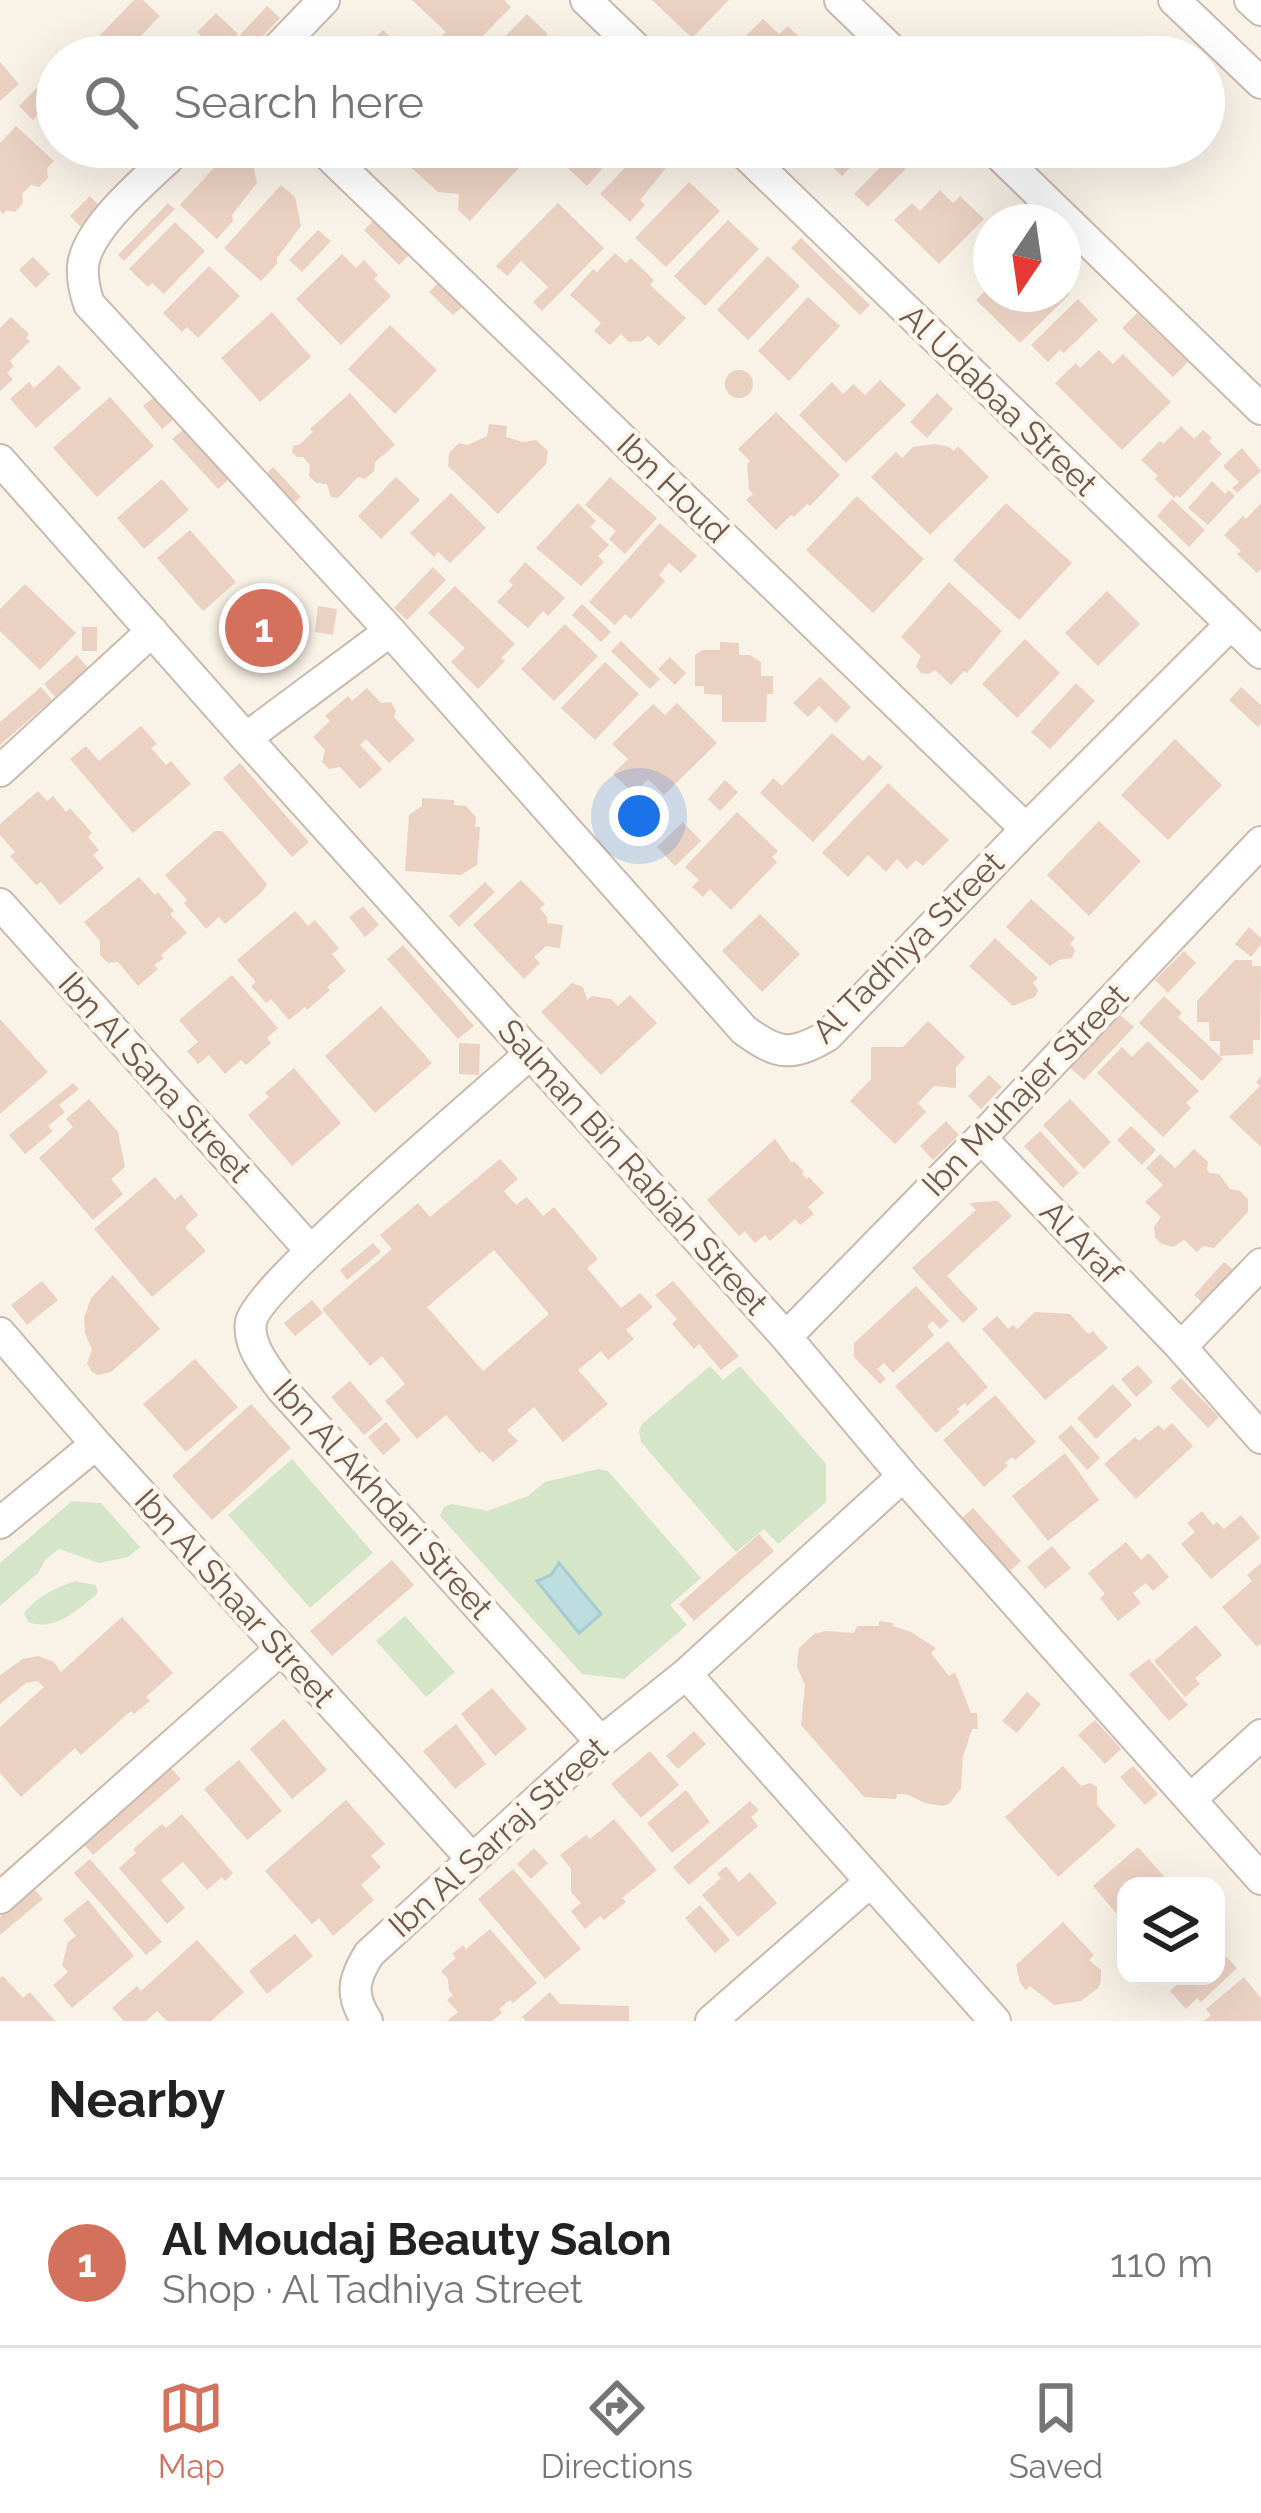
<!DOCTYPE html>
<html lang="en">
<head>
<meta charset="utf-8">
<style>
	:root { --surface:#fff; --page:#f2f2f2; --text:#222; --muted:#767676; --line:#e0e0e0; --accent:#d3715c }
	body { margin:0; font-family:Raleway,sans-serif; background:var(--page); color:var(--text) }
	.controls { position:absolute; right:36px; bottom:36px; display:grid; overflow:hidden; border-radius:24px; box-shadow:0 12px 48px #0002 }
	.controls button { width:108px; height:108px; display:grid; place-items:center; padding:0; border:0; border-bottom:3px solid var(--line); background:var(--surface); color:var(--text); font:60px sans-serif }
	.compass { position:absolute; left:973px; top:204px; width:108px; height:108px; border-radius:50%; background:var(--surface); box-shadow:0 12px 48px #0002; rotate:193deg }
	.you { position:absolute; left:639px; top:816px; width:42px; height:42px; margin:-30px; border:9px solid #fff; border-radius:50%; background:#1a73e8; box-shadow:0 0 0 18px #1a73e833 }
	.badge { display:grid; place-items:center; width:78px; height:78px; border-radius:50%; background:var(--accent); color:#fff; font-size:39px; font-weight:700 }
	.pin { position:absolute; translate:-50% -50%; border:6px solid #fff; box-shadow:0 3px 12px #0006 }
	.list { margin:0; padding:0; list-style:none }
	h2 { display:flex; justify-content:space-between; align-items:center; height:156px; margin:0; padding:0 48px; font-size:51px }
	h2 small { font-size:39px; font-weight:400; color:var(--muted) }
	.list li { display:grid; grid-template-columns:78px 1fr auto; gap:36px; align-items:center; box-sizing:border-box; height:168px; padding:0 48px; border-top:3px solid var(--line) }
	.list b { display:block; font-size:45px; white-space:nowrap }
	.list p { margin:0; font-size:39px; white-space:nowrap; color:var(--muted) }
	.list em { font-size:39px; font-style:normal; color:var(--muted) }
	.icon { flex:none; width:66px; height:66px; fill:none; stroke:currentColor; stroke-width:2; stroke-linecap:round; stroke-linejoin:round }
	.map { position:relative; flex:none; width:1261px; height:2021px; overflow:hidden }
	.search { position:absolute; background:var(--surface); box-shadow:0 12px 48px #0002; left:36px; right:36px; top:36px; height:132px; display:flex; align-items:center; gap:30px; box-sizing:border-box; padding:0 42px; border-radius:66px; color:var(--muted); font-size:45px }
	.sheet { height:324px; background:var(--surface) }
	nav { display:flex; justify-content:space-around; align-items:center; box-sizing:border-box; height:168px; border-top:3px solid var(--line); background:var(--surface); font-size:33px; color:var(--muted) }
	nav a { display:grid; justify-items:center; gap:6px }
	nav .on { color:var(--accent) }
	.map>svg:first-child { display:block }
</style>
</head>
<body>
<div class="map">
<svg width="1261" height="2021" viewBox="0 0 1261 2021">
	<rect width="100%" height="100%" fill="#f9f2e7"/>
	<path fill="#d5e5c7" d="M710,1366L723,1380L740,1366L826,1464V1502L778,1544L764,1529L736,1552L641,1442L639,1431L642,1424Z
		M292,1459L373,1553L310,1608L228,1515Z
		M598,1469L608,1471L701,1578L670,1605L687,1625L624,1679L582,1674L440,1516L444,1507L452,1504L487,1511L528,1496L545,1482Z
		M72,1501L101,1503L140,1547L128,1557L99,1563L59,1549L45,1560L38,1573L0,1606V1563Z
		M75,1581L95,1585L98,1590L96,1595C76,1611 54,1632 28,1622L24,1613C38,1596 55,1588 75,1581Z
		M405,1616L455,1672L426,1697L376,1641Z"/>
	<path fill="#bedde0" stroke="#a6ccd1" stroke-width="3" d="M559,1563L601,1614L579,1633L537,1581L551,1575Z"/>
	<path fill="#ebd1c2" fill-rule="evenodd" d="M134,0H143L160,16L137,40L155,57H79Z
		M412,0H504L511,7L462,57H436L428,50L446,32Z
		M652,0H729L692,38Z
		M267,6L280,18L252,47L240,35Z
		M216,13L238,34L220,54L197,32Z
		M527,14L548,34L526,57H485Z
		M763,19L779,34L788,26L812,50L804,57H724Z
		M383,30L411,57H356Z
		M0,62L19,84L0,101Z
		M57,68V95L33,120L19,106Z
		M16,126L54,161L47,168L48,178L39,187L31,185L22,194L23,203L15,212L7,210L3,214L0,211V143Z
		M233,147H242L251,155L257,183L232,215L233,221L217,239L180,205Z
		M400,147H507L524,162L470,221L458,210L459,194L438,192L395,153Z
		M567,147H614L597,164L602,169L587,186L557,158Z
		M812,147H870L842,176Z
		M900,147H927L868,207L854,194Z
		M644,148L666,168L640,200L645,205L630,222L600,194Z
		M689,182L720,211L666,267L635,238Z
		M281,185L295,197L301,226L277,258V264L261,281L224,248Z
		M940,190L953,203L960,196L984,219L939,264L894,220L912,203L920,211Z
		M90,196L102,209L82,228L70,216Z
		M168,203L175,209L124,261L118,255Z
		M558,203L604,248L542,311L533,302L548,287L521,261L507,276L496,266Z
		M374,220L409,255L399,265L364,230Z
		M728,220L759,249L705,306L674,276Z
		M175,222L205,251L164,294L152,283L148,287L129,269Z
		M318,230L331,241L302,272L289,260Z
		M801,238L870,305L860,315L791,248Z
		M615,253L626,263L631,258L654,280L650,285L686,318L659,346L648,336L642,341L629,342L621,334L610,345L594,331L601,323L570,295L593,269L597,272Z
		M342,254L356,268L364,260L378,275L374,279L391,296L341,345L296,299Z
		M768,256L800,286L748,340L717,310Z
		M33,257L50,274L36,288L19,270Z
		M209,266L240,296L198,338L187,327L182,332L163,313Z
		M439,282L463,306L453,315L429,292Z
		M991,285V294H1063V289L1070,294L1020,343L976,300Z
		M808,297L840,326L789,381L758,351Z
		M1078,299L1098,320L1064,353L1060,350L1048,362L1031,345Z
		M272,312L311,357L260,402L221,358Z
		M1137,313L1188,362L1173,377L1122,328Z
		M11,317L29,334L26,338L30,341L10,361L14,366L7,373L13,379L0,391V328Z
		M390,325L437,370L395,414L348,369Z
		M1099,350L1113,364L1123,354L1171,402L1122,450L1055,383L1076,363L1080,368Z
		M59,365L81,388L36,428L10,399L29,382L34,388Z
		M725 384a14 14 0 1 1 28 0a14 14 0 1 1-28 0Z
		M880,380L906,405L846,463L799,415L832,382L843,394L853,384L865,395Z
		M350,393L395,445L375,462L374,471L365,479L358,477L338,498L331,497L327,484L316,483L309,476L310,465L303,457H297L292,452L293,446L300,444L313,432L310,429Z
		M937,393L953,409L927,438L910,422Z
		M110,397L154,446L97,497L53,448Z
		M154,397L173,420L162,429L143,406Z
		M776,412L840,475L810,506L807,504L794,517L791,515L776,530L746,500L753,494L749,490L747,464L750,461L738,449Z
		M489,424L507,426L506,437L523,442L536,440L548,451L546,464L498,514L448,466L449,453L459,443L468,445L487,436Z
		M1181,426L1194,439L1203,430L1212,438L1209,441L1222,454L1180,498L1177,495L1174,498L1155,479L1158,476L1141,460L1160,441L1163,444Z
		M183,430L229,479L218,489L172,439Z
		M935,444L949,447L954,451L958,446L989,477L930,535L871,477L896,452L902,458L913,447Z
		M1242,448L1261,471L1237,493L1232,488L1239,482L1223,466Z
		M273,467L301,497L290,506L263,477Z
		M396,477L420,500L381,539L358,516Z
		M610,477L657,518L625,554L609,539L616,531L585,505Z
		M162,479L189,510L144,549L117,518Z
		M1212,481L1225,494L1229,490L1235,496L1208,525L1188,508Z
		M451,493L486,528L450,563L438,552L434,557L410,533Z
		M857,496L924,559L873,613L806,550Z
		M1172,499L1205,530L1189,547L1157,516Z
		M578,503L596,521L590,527L609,545L598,556L604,562L581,586L536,548Z
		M1006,503L1072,563L1019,620L953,560Z
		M1261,503V569L1257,573L1237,554L1241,551L1224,535L1243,516L1246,519Z
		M660,523L697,556L681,573L669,563L659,575L665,581L631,619L625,614L615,625L589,602Z
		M190,530L236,582L203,611L157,558Z
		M525,562L565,598L548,616L543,611L528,628L497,602L513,585L509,581Z
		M433,567L446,580L407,620L394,608Z
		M949,582L1002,631L967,673L964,671L951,685L935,670L929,674L921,673L916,666L921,656L901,637Z
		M25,584L76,633L40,670L0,631V609Z
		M455,586L515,644L501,658L505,661L478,689L451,662L465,648L428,613Z
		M271,588L304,624L257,667L223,632Z
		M1107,591L1140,624L1098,666L1065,633Z
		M582,604L611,632L601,642L572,615Z
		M318,606L337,609L333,635L315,632Z
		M565,624L598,656L554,701L521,669Z
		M82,627H97V651H82Z
		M1025,639L1060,673L1017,718L982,684Z
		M621,641L660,679L650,689L611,651Z
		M720,642L739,643V655H750L761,662V676H773V694H767L766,722H722V695L704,694V686H695V655L702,650H720Z
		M77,655L88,668L55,697L44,684Z
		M670,657L686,673L675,685L658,669Z
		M605,662L639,694L595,740L561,708Z
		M820,677L851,707L836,723L819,706L808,717L793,703Z
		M1076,683L1095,701L1050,749L1031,732Z
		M41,687L52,700L0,745V722Z
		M1241,687L1261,705V723L1258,727L1229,700Z
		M367,688L381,703L391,702L396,711L394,717L415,740L389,763L366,739L360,745L382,769L360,789L340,767L329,769L322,762L325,750L313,737L330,721L325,716L348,696L352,701Z
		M677,703L717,743L664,795L648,779L634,794L613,774L628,759L612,744L653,704L665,715Z
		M141,726L157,744L151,748L166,765L171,761L191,784L133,833L70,759L86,746L99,761Z
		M832,733L863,761L869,755L883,767L813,842L760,793L773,778L782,786Z
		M1175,739L1222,785L1168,840L1121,795Z
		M240,763L309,842L292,857L223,778Z
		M725,780L738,792L720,811L708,799Z
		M888,783L949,840L923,866L916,860L907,869L897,859L886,872L868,855L848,877L822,853Z
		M38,791L47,801L53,796L66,812L70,808L92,833L88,837L99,850L93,855L104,868L60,905L41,882L36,885L10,856L15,852L0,835V824Z
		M422,798L454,800V805L466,806L476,817L475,827H480L477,865L461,875L405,871L409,815L422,806Z
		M737,812L778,851L772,857L777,862L731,910L710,889L703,897L692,887L699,880L685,867Z
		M1099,821L1141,861L1089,916L1047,875Z
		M683,822L701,841L675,866L657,847Z
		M215,831H222L226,835L267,884L263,891L225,924L219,917L206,929L184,903L187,900L165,875Z
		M139,877L155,895L158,892L174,911L170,914L187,933L161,955L164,958L154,965L158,969L138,986L118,962L108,963L100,955V941L84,922Z
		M521,880L545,904L540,909L547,917V923L563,925L560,948L546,946L534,957L540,963L524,979L473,925Z
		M485,882L495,892L459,927L449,916Z
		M1031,899L1075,938L1070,944L1075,950L1072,958L1059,960L1050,966L1006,927Z
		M363,906L379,925L365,937L349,917Z
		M295,911L308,926L315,920L339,948L332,954L346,971L327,987L330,990L307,1010L305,1007L289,1020L271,999L266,1003L251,986L256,982L237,960Z
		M760,914L800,954L762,992L722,951Z
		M1249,927L1261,938V945L1251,957L1235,944Z
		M995,938L1038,978L1033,983L1038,990L1035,997L1013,1006L969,966Z
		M403,945L474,1026L458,1039L387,959Z
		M1184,951L1196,963L1168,993L1155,980Z
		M1235,960H1252V966H1261L1260,1040H1253V1054L1220,1056V1041H1210L1209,1022H1197V1001Z
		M232,975L278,1028L267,1038L271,1043L246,1065L241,1060L225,1074L209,1055L198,1064L187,1051L198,1042L179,1020Z
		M572,983L583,987L587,1000L592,996L611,999L618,1006L630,995L657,1023L601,1075L541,1012Z
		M1164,996L1182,1013L1178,1017L1223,1059L1202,1081L1139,1023Z
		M381,1006L432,1063L375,1113L325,1056Z
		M1119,1014L1134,1027L1084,1080L1069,1067Z
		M0,1019L48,1072L0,1114Z
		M928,1021L965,1057L956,1067V1088L934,1086L918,1103L926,1112L895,1144L850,1101L871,1079V1047H903Z
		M1148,1041L1199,1091L1186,1103L1191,1108L1163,1137L1097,1073L1122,1047L1132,1057Z
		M459,1043L480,1044L479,1075L459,1074Z
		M294,1068L341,1123L292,1166L248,1115L269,1097L265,1093Z
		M989,1075L1002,1087L981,1109L968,1096Z
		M1261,1076V1147L1229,1117L1260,1086L1256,1082Z
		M73,1083L79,1089L59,1105L65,1112L48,1126L53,1131L25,1154L9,1135Z
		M89,1099L118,1132L125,1167L111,1179L123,1194L93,1220L39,1158L73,1127L66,1119Z
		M1070,1099L1111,1142L1084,1169L1043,1125Z
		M946,1121L959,1135L933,1160L920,1146Z
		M1131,1126L1156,1150L1142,1165L1117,1140Z
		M1040,1131L1079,1173L1063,1188L1024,1146Z
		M775,1139L792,1163L794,1161L804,1172L802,1174L807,1179L809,1177L824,1193L808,1207L814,1214L800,1225L795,1219L770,1241L765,1235L755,1243L745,1231L739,1236L707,1200Z
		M1194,1149L1208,1162L1207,1170L1209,1173L1219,1174L1230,1189L1240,1191L1248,1199V1212L1214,1248L1203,1246L1197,1252L1184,1240L1173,1247L1160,1243L1155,1237L1154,1227L1161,1217L1145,1202L1163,1185L1146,1168L1160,1154L1175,1168Z
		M500,1159L518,1179L504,1191L516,1205L527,1197L543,1216L554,1207L598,1259L587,1268L621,1308L640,1293L653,1307L626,1330L634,1339L608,1360L601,1351L578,1370L608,1404L563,1442L534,1407L507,1430L518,1441L493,1462L482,1451L479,1453L446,1415L417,1439L385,1401L405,1384L382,1356L370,1366L322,1309L392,1249L380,1235L418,1203L430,1217ZM494,1250L549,1314L483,1371L427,1307Z
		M155,1177L175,1200L181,1194L198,1215L185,1227L206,1251L152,1297L94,1229Z
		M998,1201L1012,1216L947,1276L978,1309L963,1323L912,1268L976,1210L969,1203Z
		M373,1243L381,1252L347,1280L340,1270Z
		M1224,1262L1235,1271L1204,1304L1194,1295Z
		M113,1275L160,1329L111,1372L98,1375L92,1372L87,1363L92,1350L85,1333L84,1318L91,1298Z
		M42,1281L58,1300L27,1325L11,1305Z
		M673,1281L739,1356L721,1370L699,1344L694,1349L672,1324L677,1319L655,1295Z
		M916,1286L949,1321L940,1329L933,1321L927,1326L934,1335L893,1373L884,1363L877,1369L886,1379L880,1384L854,1357V1343Z
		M312,1300L323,1313L295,1336L284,1323Z
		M1035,1312L1070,1314L1088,1334L1093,1331L1108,1348L1045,1400L982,1329L997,1316L1008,1329L1013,1325L1017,1329Z
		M948,1341L988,1387L967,1406L965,1403L957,1409L960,1412L936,1433L895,1386Z
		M195,1359L238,1407L186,1452L143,1404Z
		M1138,1365L1153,1382L1136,1397L1121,1379Z
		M1181,1378L1219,1417L1208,1428L1170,1388Z
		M350,1381L383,1419L364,1435L331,1397Z
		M1113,1384L1132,1405L1096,1439L1077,1418Z
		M995,1395L1036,1442L1015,1460L1012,1457L1005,1463L1008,1466L984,1487L943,1440Z
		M251,1404L291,1448L212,1520L172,1476Z
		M386,1422L401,1440L383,1455L368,1437Z
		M1172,1423L1193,1446L1136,1499L1104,1464L1135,1437L1139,1441L1158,1425L1164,1430Z
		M1071,1425L1100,1458L1087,1470L1058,1437Z
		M1065,1453L1099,1500L1048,1541L1012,1496Z
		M973,1508L1021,1561L1009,1572L961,1519Z
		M1202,1511L1213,1525L1217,1522L1224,1529L1241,1515L1260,1538L1211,1579L1181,1544L1195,1532L1187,1523Z
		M759,1534L774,1551L694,1621L679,1604Z
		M1126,1542L1141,1560L1149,1553L1169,1577L1153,1591L1146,1583L1133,1593L1141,1603L1118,1621L1100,1598L1105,1594L1088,1573Z
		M1052,1546L1071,1568L1045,1589L1027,1567Z
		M392,1560L414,1585L332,1656L310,1631Z
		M1261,1563V1644L1257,1647L1222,1607L1252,1581L1247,1575Z
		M122,1617L173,1673L146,1697L150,1701L134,1714L131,1711L81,1755L75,1748L21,1797L0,1773V1727L44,1687L37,1681L26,1683L0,1704V1675L23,1659L38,1656L54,1662L61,1672Z
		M879,1621L893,1623V1626L911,1632L936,1648L931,1653L949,1676L955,1672L971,1713H977L978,1729H972L963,1757L961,1788L950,1803L943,1806L925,1803L906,1794H897L896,1799L864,1797L801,1725L805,1685L797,1667L799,1648L814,1634L825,1631L854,1633L857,1626H879Z
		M1196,1625L1222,1655L1195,1678L1200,1684L1185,1697L1154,1661Z
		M1149,1659L1188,1705L1169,1721L1129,1674Z
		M492,1688L527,1729L495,1756L461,1714Z
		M1027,1692L1041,1704L1017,1733L1002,1721Z
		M284,1719L327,1770L292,1799L250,1749Z
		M1095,1720L1121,1749L1105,1764L1078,1735Z
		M456,1724L486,1764L455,1789L423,1751Z
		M694,1731L706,1744L678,1769L666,1756Z
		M650,1751L679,1785L641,1818L611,1784Z
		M239,1760L282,1811L247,1840L204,1789Z
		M1063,1766L1081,1786L1090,1783L1097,1787V1805L1116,1826L1058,1877L1005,1817Z
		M1133,1766L1158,1794L1145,1805L1120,1777Z
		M170,1767L181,1779L93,1855L82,1842Z
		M686,1790L710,1822L672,1853L647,1823Z
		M346,1800L385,1844L371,1856L381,1867L361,1885L374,1900L333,1936L319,1918L312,1924L265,1871Z
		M750,1801L759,1810L751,1817L758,1826L689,1885L673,1867Z
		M182,1814L233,1873L225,1881L222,1877L207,1890L183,1862L161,1880L185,1908L167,1924L119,1868L136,1853L133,1849L162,1824L166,1828Z
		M614,1819L657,1870L622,1898L626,1902L604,1920L600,1916L585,1929L571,1911L581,1903L571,1892V1869L560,1855L586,1835L590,1839Z
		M1138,1847L1167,1880L1160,1886H1126V1916L1122,1920L1093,1886Z
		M534,1848L548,1863L531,1879L517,1864Z
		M90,1859L162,1942L146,1955L74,1873Z
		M726,1866L739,1882L750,1872L777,1903L738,1937L702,1895L721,1878L717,1874Z
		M513,1869L581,1949L545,1979L478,1899Z
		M33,1888L43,1899L0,1935V1917Z
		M88,1900L134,1956L72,2008L53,1985L68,1972L62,1965L68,1942L76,1936L63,1920Z
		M700,1905L730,1940L715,1953L685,1918Z
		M1063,1922L1094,1955L1089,1960L1101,1970V1981L1098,1988L1081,2001L1054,2005L1030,1986L1026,1990L1020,1983L1016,1965Z
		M490,1929L537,1983L513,2003L510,2000L499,2009L502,2013L492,2021H447L458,2012L447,2000L453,1995L449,1990L448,1979L441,1971L456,1958L452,1954L463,1945L466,1949Z
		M295,1934L313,1956L267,1994L249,1971Z
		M197,1940L244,1992L211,2021H167L157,2011L146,2021H124L112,2008L137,1986L141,1991Z
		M1216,1946L1237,1968L1201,2002L1197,1998L1186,2009L1170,1991L1181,1981L1177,1976H1216Z
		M3,1976L23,1998L30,1992L55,2021H0V1978Z
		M1244,1977L1261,1998V2021H1204L1211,2015L1206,2009Z
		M550,1992L560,2004L629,2006V2021H526L522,2017Z"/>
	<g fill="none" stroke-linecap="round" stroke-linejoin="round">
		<defs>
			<path id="minor" d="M586,0L645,57
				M840,0L899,57
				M1174,0L1261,83
				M1250,0L1261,10
				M269,57L324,0
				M180,147C152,175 87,226 83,266C82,278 85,292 89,304L390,631L744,1030C778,1055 791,1057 827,1036L1026,829L1231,624
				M320,147L1026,829
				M738,147L1261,653
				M991,147L1261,409
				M0,460L246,738L786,1337L903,1476L1261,1879
				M246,738L390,631
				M0,771L152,631
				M0,904L311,1251
				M531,1053C489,1091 257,1287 251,1322C247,1346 268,1370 281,1388L601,1742
				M981,1138L1181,1347L1261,1438
				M0,1333L96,1444L472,1859
				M786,1337L981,1138L1261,842
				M1181,1347L1261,1264
				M0,1523L96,1444
				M686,1674L995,2021
				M1192,1798L1261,1735
				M0,1898L281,1649
				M367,2021C350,1995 353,1980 369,1954L601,1742L686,1674L903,1476
				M711,2021L870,1882"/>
		</defs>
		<use href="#minor" stroke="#cab9af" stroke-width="34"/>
		<use href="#minor" stroke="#fff" stroke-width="30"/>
	</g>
	<g text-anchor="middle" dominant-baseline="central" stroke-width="9" stroke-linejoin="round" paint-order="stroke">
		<g font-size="33" fill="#70594f" stroke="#fdf6ed">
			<text transform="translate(999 400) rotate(44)">Al Udabaa Street</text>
			<text transform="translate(673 488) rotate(44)">Ibn Houd</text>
			<text transform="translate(908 947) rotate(-45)">Al Tadhiya Street</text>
			<text transform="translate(155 1077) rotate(48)">Ibn Al Sana Street</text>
			<text transform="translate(1025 1090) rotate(-46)">Ibn Muhajer Street</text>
			<text transform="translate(633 1167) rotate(48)">Salman Bin Rabiah Street</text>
			<text transform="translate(1081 1242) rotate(46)">Al Araf</text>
			<text transform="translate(383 1499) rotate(48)">Ibn Al Akhdari Street</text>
			<text transform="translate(235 1598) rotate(48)">Ibn Al Shaar Street</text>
			<text transform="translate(498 1837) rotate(-42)">Ibn Al Sarraj Street</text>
		</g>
	</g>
</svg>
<div class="controls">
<button><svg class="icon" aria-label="layers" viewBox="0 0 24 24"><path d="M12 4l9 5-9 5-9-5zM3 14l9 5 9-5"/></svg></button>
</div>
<svg class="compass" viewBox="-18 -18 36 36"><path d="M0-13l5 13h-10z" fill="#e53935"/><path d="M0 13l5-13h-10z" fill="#767676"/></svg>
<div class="you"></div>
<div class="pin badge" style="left:264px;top:628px">1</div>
<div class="search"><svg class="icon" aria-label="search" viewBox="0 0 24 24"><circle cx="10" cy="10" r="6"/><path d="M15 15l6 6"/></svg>Search here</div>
</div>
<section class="sheet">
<h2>Nearby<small></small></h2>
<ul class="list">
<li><span class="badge">1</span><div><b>Al Moudaj Beauty Salon</b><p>Shop · Al Tadhiya Street</p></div><em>110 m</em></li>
</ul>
</section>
<nav>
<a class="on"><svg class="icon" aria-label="map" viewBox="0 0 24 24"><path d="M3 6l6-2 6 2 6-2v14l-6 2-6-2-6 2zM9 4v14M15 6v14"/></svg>Map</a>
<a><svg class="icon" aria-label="directions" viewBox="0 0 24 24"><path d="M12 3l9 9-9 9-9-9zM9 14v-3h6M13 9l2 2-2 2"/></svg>Directions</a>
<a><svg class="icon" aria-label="saved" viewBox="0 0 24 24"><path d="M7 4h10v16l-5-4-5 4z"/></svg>Saved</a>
</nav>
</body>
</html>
